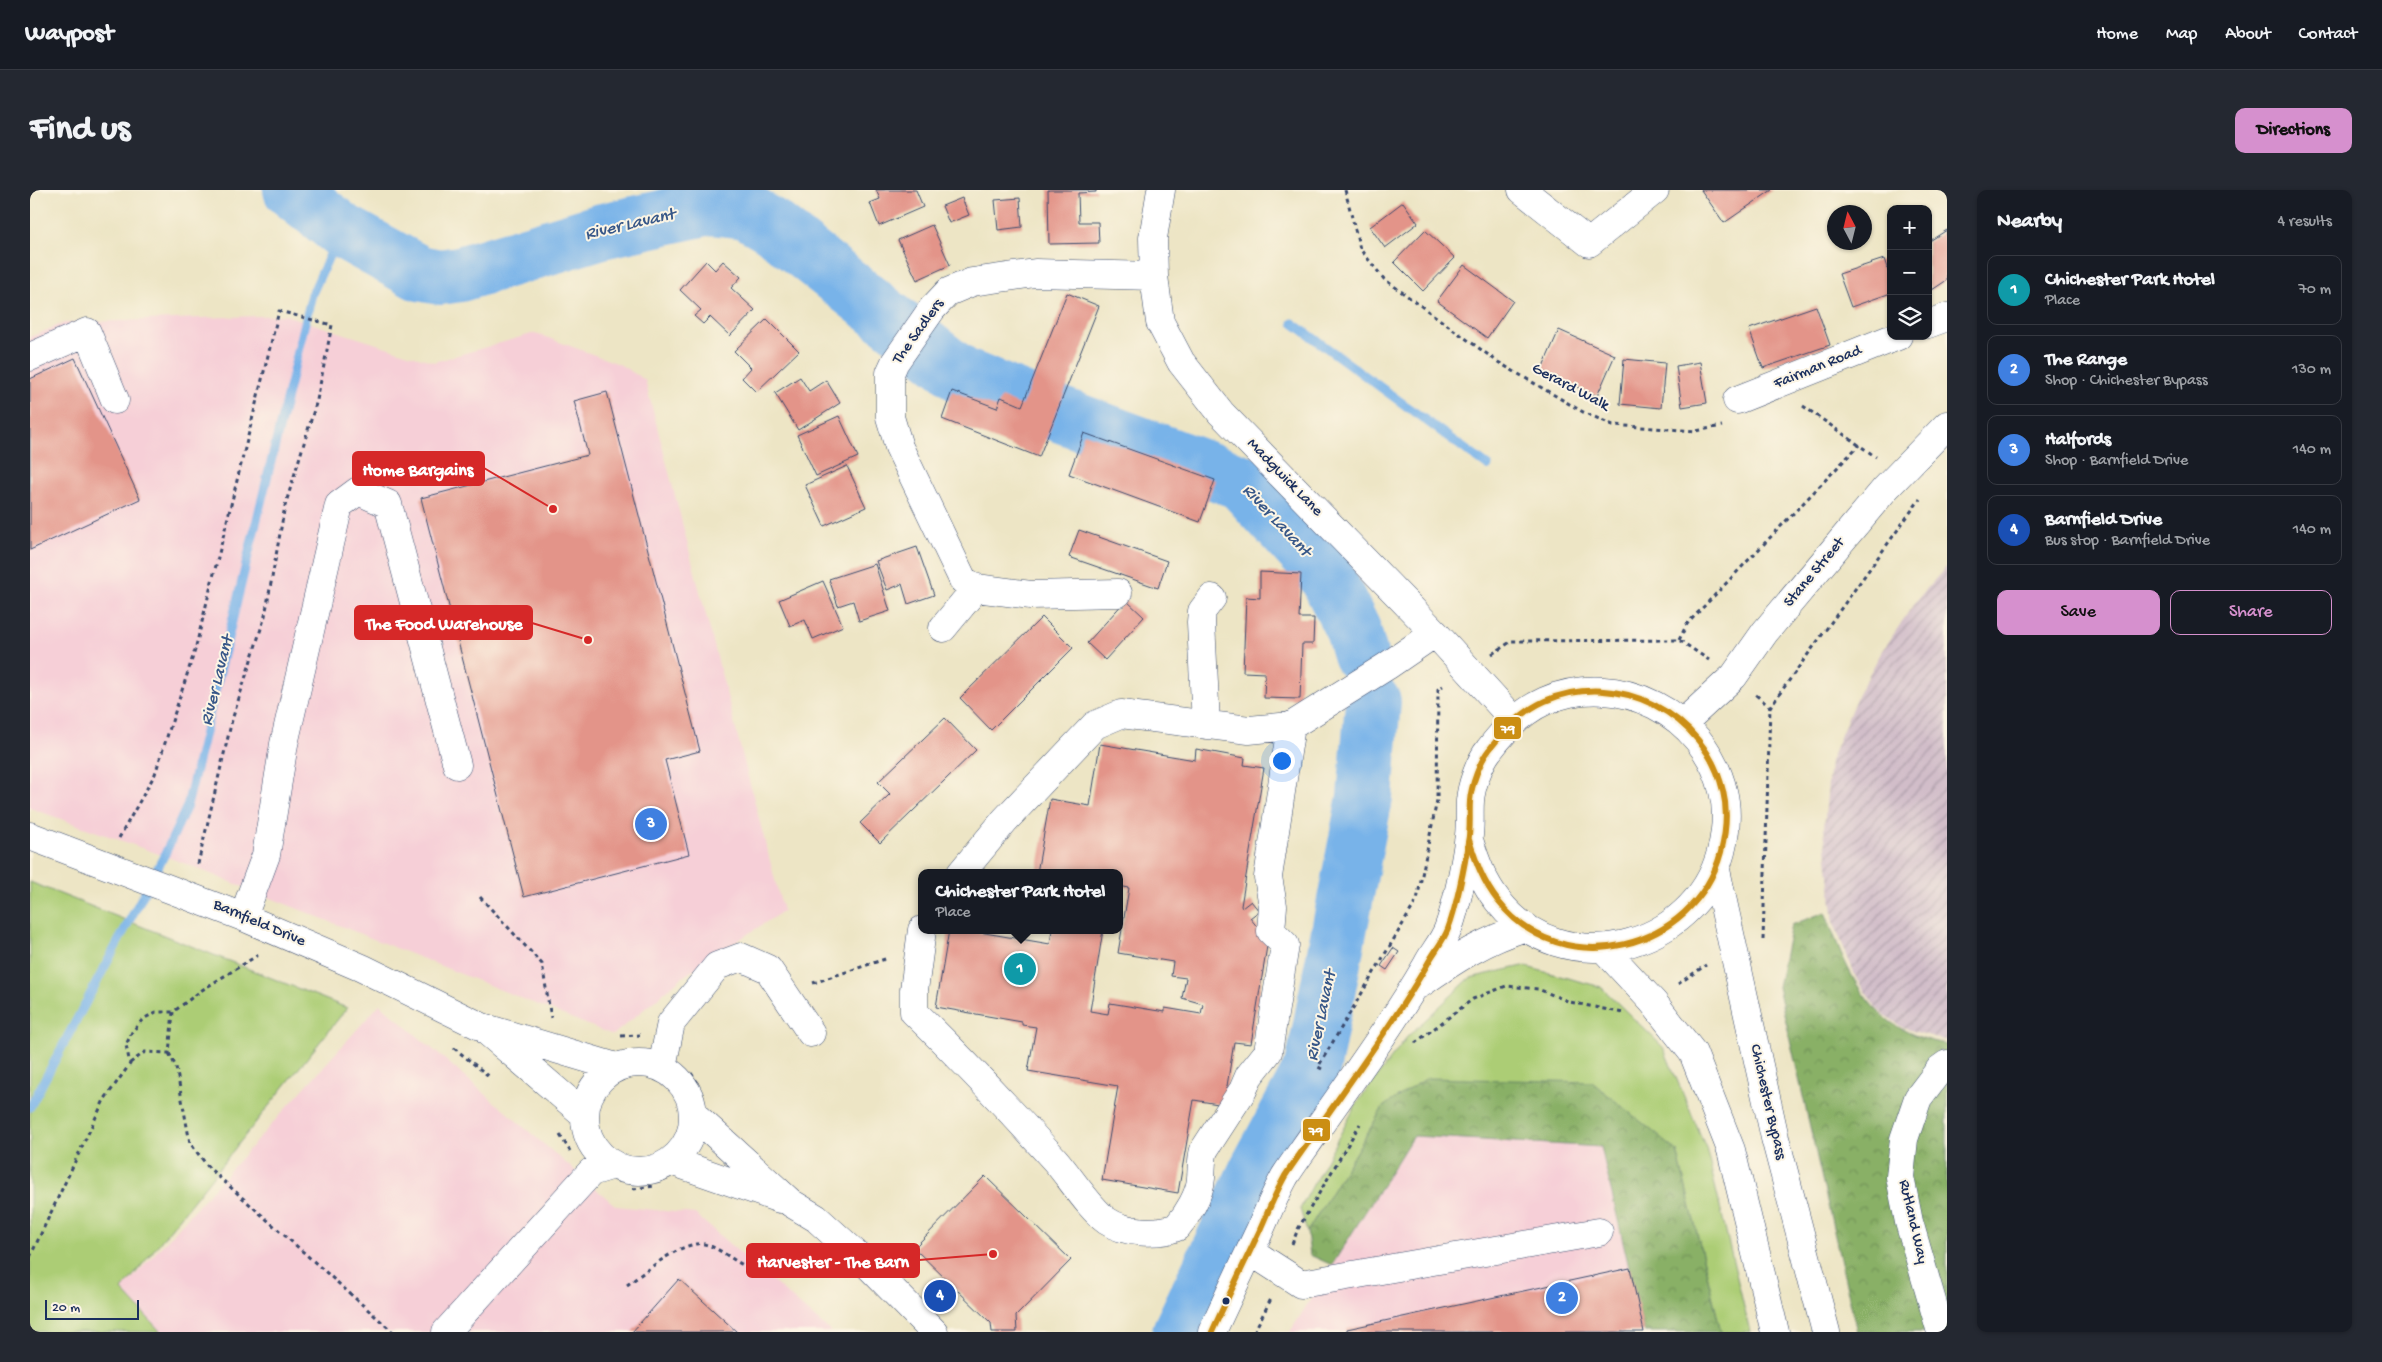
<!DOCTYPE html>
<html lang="en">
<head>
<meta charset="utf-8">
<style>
	:root { --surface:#171b24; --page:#242831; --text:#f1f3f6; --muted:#9ea1a6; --line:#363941; --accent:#d690ce }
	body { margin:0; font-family:"Gochi Hand",sans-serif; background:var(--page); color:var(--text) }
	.controls { position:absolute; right:15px; top:15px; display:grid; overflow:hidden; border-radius:10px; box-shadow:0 1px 4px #0004 }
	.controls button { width:45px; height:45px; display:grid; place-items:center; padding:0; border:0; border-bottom:1px solid var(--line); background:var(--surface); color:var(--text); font:25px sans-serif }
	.compass { position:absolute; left:1797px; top:15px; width:45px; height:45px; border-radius:50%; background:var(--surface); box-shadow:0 1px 4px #0004; rotate:353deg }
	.scale { position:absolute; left:15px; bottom:12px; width:94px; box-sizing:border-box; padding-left:5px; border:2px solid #1b2f5e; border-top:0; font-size:14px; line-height:18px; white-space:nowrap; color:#1b2f5e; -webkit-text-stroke:4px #fcf5e5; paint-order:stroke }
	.you { position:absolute; left:1251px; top:570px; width:18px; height:18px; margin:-12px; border:4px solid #fff; border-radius:50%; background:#1a73e8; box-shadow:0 0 0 8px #1a73e833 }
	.badge { display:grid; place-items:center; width:32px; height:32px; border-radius:50%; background:var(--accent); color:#fff; font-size:16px; font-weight:700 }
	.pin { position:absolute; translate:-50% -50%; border:2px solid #fff; box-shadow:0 1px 5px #0006 }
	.popup { position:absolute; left:888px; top:679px; width:205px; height:65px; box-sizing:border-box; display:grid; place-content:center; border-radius:10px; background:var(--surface); filter:drop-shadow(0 1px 4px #0005); font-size:16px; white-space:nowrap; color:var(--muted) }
	.popup b { font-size:19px; color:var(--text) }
	.popup::after { content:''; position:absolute; left:50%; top:100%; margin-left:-10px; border:10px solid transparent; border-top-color:var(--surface) }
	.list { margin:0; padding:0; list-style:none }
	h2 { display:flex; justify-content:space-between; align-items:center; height:65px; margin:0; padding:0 20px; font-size:21px }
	h2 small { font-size:16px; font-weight:400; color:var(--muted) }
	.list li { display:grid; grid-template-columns:32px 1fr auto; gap:15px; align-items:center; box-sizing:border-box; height:70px; margin:0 10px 10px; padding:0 10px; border:1px solid var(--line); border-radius:10px }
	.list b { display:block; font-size:19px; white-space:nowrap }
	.list p { margin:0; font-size:16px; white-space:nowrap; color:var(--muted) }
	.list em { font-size:16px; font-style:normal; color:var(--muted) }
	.actions { display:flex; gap:10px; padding:15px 20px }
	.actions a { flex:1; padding:11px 0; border:1px solid var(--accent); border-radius:10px; text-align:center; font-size:18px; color:var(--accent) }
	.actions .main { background:var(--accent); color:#111 }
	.icon { flex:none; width:28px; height:28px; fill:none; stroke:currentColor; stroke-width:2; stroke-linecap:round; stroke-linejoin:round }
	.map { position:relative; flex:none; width:1917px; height:1142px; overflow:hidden; border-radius:10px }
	header { display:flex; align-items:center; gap:30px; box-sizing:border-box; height:70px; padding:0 25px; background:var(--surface); border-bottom:1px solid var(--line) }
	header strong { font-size:24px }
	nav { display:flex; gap:28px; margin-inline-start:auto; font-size:18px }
	.intro { display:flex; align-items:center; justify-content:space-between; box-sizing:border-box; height:120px; padding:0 30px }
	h1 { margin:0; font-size:35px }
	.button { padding:12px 22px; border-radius:10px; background:var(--accent); color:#111; font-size:18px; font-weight:700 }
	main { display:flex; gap:30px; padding:0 30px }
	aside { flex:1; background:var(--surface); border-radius:10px; box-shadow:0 1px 4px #0004 }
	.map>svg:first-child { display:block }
</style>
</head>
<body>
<header>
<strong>Waypost</strong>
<nav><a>Home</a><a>Map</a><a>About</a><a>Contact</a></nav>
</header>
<div class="intro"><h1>Find us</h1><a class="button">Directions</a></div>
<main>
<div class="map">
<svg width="1917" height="1142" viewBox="0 0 1917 1142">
	<defs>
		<pattern id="industrial-furrows" width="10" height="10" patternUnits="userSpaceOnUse" patternTransform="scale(1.25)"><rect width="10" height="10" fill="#d1bdc9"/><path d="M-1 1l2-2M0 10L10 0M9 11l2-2" fill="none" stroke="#a99aa6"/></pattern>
		<pattern id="forest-crowns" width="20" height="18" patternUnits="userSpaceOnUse" patternTransform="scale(1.25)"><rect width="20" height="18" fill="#89b066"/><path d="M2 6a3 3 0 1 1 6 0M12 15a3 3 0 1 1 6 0" fill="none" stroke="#6f9057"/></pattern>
	</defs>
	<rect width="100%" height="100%" fill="#fcf5e5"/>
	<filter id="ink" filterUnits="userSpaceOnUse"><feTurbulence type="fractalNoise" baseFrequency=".02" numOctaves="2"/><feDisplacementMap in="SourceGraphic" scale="10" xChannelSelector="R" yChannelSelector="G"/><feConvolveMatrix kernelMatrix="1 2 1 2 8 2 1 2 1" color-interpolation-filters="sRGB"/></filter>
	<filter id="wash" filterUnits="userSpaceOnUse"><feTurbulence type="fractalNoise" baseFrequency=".0096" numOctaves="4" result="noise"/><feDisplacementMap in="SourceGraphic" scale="20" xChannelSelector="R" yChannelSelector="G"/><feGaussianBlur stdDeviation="1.12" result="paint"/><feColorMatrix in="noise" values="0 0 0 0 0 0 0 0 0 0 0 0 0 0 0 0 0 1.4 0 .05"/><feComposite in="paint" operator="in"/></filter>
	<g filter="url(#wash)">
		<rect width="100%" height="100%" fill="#ede5c5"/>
		<path fill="#f6cfd7" d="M255,125L404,172L505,143L589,174L615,190L753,721L654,786L583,845L151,672L0,618V147L34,133Z
			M350,814L586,1016L665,1024L801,1142H131L92,1100Z
			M1383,946L1571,957L1690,1142H1260Z"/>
		<path fill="url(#industrial-furrows)" d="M1917,376V851L1873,838L1847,819L1827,790L1804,734L1794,638L1800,571L1827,506L1850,465L1885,412Z"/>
		<path fill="#accd75" stroke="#647e6a" d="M0,692L317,818L92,1100L131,1142H0Z
			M1493,776L1571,797L1633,857L1676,958L1720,1142H1691L1647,961L1354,916L1277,1042L1270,1019L1327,913L1377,847L1440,788Z"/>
		<path fill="url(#forest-crowns)" stroke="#527062" d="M1795,722C1820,788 1839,841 1917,854V1142H1827L1748,797L1761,735Z
			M1397,888L1562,892L1647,961L1691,1142H1614L1571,957L1383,946L1302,1075L1280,1065L1277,1042L1354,916Z"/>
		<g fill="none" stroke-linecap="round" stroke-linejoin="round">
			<path stroke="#78b3e9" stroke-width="9" d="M1263,133L1458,276
				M0,917L135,664L157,616L282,104L311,40"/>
			<path stroke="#78b3e9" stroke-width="56" d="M261,0L311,40L389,83L410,87L430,84L572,41L680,17L716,21L743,37L931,185L995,211
				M1026,223L1211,292L1296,385L1323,440L1330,464
				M1150,1142L1227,980L1283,876L1335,607L1343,512"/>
		</g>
		<g id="blocks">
			<path fill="#e39489" d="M846,0H886L893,17L849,36L840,13L850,9Z
				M1018,0H1066V2L1048,3L1049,32H1068L1069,53L1019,54Z
				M1671,0H1742L1694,33Z
				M932,8L939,25L919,33L912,16Z
				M990,8L992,37L968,40L965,10Z
				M1373,12L1388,33L1355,58L1340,37Z
				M902,35L920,75L887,90L868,50Z
				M1395,40L1425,68L1393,101L1364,72Z
				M1917,40V90L1902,100L1898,94V52Z
				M1854,69L1861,89V103L1821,117L1809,84Z
				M676,71L685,80L693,71L711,87L701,98L725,120L700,146L680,127L673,134L664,126L671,120L650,100Z
				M1434,75L1483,111L1457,148L1407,111Z
				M1037,103L1069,116L1009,267L912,229L922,201L967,218L971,207L992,216Z
				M1786,116L1800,155L1733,178L1719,139Z
				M737,129L769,161L726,202L712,188L721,178L704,161Z
				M1529,140L1585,165L1567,206L1511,181Z
				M45,168L110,309L0,360V189Z
				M1594,169L1635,173L1631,218L1590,214Z
				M1670,172L1677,213L1652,217L1646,176Z
				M770,187L779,201L796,190L810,213L768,240L745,203Z
				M577,202L670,561L635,570L659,664L494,707L391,308L558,265L544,211Z
				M809,226L828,267L786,286L767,245Z
				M1054,243L1185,290L1170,332L1039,284Z
				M817,276L836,317L794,336L775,295Z
				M1049,340L1137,371L1128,398L1039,367Z
				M887,357L904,405L878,414L872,394L857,400L846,371Z
				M845,374L860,421L829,431L823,411L808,416L799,389Z
				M1230,382L1271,384L1269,428H1284L1283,454H1272L1270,509L1234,508L1235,483L1213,482L1216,407L1230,408Z
				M793,391L813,436L783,449L775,430L760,436L749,410Z
				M1096,410L1114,427L1075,470L1057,453Z
				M1012,427L1043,458L961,540L930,508Z
				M915,528L946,560L850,653L830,633L860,604L848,592Z
				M1070,554L1165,570L1166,559L1215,568L1214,575L1234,578L1211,716L1212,718L1221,711L1229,721L1220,728L1238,750L1221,854L1204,852L1194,915L1164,910L1148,1003L1072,990L1088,896L998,881L1006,837L992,835V832L906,817L919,740H937L1020,754L1022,740H1073L1060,821L1078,824L1080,813L1135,822V818L1171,824L1173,814L1152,808L1156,788L1141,786L1143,772L1088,763L1099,698L1089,696V683H1007L1020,609L1060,616Z
				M1363,758L1369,762L1357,780L1351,776Z
				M955,986L1041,1070L986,1126L987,1142H962L961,1133L884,1058Z
				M1600,1078L1614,1142H1317V1139Z
				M649,1089L707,1142H602Z"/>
		</g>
	</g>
	<g filter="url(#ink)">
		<use href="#blocks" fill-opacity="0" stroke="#3a4a6d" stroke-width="1"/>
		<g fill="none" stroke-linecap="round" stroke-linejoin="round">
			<defs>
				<path id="minor" d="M1131,0L1123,48L1124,86L1130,132L1151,172L1191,223L1405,443L1484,530
					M1492,0L1559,53L1625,0
					M1898,134L1917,127
					M0,167L57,142L85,210
					M1707,210L1868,146
					M1088,403L1001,405L946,398L933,390L869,257L860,227V183L865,172L902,119L918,102L942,92L1005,83L1124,86
					M913,438L946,398
					M1653,533L1704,486L1735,442L1855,299L1917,235
					M1176,535L1171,432L1172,421L1182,408
					M0,646L213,727L332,778L452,837L586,877
					M1686,680L1745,948L1796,1142
					M931,683L975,630L1065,535L1091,524L1219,540L1261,536L1357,476L1405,443
					M213,727L236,665L254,554L309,315L328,301L358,314L427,575
					M892,740L884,800V822C933,870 979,919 1025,970C1040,987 1060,1019 1077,1031C1095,1043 1127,1045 1147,1037C1157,1025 1170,1005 1171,988C1172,978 1171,970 1174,960L1213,900L1219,886L1238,862L1255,755L1241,741L1243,716L1238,687L1261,536
					M1573,758L1623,812L1663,863L1701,960L1745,1142
					M1390,794C1425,769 1455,750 1496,737
					M459,843L555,925
					M555 927a54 54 0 1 1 108 0a54 54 0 1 1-108 0Z
					M632,877L641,833L687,776L711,767L738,779L781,843
					M664,925L761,1013L786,1028L837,1074L904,1142
					M641,971L750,1009
					M1220,1061L1271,1094L1569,1042
					M416,1142L561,982L584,975
					M1182,1142C1197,1109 1213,1076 1229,1042C1237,1024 1245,1004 1255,986C1266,969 1279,952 1290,935C1327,882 1365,830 1397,775C1403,763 1413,752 1418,739C1426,718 1435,675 1438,652C1441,639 1439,624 1440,611C1441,596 1450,571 1459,560C1474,540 1492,521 1515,511C1588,479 1675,524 1693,601C1698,621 1696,642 1691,662C1665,760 1532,794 1468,711C1453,692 1446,672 1439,650
					M1911,1142L1879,1032L1870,987L1874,949L1888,908L1910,879L1917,874"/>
			</defs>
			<use href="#minor" stroke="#3a4a6d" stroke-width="29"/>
			<path stroke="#3a4a6d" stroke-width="3" stroke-dasharray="4 4" stroke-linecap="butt" d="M1315,0L1330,59L1354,89L1468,172L1553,222L1583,235L1666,241L1692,236
				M1773,216L1846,267
				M1649,450L1657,434L1829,255
				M1462,464L1482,451L1649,450L1679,470
				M1726,505L1740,517
				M89,648L125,584L165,460L249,121L302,135L287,210L255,316L235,426L202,530L167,678
				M450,707L512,774L521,828
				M1733,750L1740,517L1890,309
				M783,793L858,768
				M1648,794L1676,775
				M591,846L610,845
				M1385,853L1443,809L1476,796L1508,799L1540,812L1593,823
				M424,858L460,887
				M139,863L146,877L160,953L179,978L363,1142
				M100,873L115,862L139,863L143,822
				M1292,879L1288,877L1387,710L1407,610L1408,499L1413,496
				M661,883L670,896
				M530,945L540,961
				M603,999L624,996
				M1262,1054L1268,1039L1330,934
				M0,1067L74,910L100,874L96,855L102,842L113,829L126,822H143L172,800L228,765
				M597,1095C614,1083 652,1050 674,1054C699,1060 720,1091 749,1080C758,1076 768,1065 777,1059
				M1224,1142L1241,1109"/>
			<use href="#minor" stroke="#fff" stroke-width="28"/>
			<defs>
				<path id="bus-1" d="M1182,1142C1197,1109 1213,1076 1229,1042C1237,1024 1245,1004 1255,986C1266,969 1279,952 1290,935C1327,882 1365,830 1397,775C1403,763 1413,752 1418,739C1426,718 1435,675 1438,652C1441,639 1439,624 1440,611C1441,596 1450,571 1459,560C1474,540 1492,521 1515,511C1588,479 1675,524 1693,601C1698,621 1696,642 1691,662C1665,760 1532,794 1468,711C1453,692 1446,672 1439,650"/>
			</defs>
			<use href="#bus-1" stroke="#fcf5e5" stroke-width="10"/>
			<use href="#bus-1" stroke="#cb8e13" stroke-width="6"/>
		</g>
	</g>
	<circle fill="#1b2f5e" stroke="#fcf5e5" stroke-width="2" cx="1196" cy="1111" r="4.5"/>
	<g text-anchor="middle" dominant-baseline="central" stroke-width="4" stroke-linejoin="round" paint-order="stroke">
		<g font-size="16" fill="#1b2f5e" stroke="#fcf5e5">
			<text transform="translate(889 142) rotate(-54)">The Sadlers</text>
			<text transform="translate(1788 178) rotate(-22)">Fairman Road</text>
			<text transform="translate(1540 198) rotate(28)">Gerard Walk</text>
			<text transform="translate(1254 288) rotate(46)">Madgwick Lane</text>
			<text transform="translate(1785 383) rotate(-50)">Stane Street</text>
			<text transform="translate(229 734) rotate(23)">Barnfield Drive</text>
			<text transform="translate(1737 912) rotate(77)">Chichester Bypass</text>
			<text transform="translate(1882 1032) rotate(77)">Rutland Way</text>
		</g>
		<g font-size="18" font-style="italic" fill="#375788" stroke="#fcf5e5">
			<text transform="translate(600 35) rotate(-13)">River Lavant</text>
			<text transform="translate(1246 331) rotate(47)">River Lavant</text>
			<text transform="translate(188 491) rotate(-76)">River Lavant</text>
			<text transform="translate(1292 826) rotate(-78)">River Lavant</text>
		</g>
	</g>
	<path fill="none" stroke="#d62828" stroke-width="2" d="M523 319L454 278M558 450L502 433M963 1064L889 1070"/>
	<g fill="#d62828" stroke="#fcf5e5" stroke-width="2">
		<circle cx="523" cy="319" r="5"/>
		<circle cx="558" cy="450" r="5"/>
		<circle cx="963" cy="1064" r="5"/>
	</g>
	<g fill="#d62828" stroke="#d62828" stroke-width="2">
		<rect x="323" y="262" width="131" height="33" rx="5"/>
		<rect x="325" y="416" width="177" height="33" rx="5"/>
		<rect x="717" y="1054" width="172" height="33" rx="5"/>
	</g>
	<g font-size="18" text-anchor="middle" font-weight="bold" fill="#fff">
		<text x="388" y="285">Home Bargains</text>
		<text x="414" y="439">The Food Warehouse</text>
		<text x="803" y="1077">Harvester - The Barn</text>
	</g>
	<g stroke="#fcf5e5" stroke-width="2">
		<rect x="1463" y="526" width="29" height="24" rx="5" fill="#cb8e13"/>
		<rect x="1272" y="928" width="29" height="24" rx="5" fill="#cb8e13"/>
	</g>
	<g font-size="14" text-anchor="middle" font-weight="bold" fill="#fff">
		<text x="1478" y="543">79</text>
		<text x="1286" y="945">79</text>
	</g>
</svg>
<div class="controls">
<button>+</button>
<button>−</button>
<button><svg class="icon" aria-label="layers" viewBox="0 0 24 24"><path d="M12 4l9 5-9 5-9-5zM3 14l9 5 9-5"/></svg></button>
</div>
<svg class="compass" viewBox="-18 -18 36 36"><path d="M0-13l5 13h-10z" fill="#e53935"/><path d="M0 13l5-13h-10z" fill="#9ea1a6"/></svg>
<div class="scale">20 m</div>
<div class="you"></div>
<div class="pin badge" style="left:990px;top:779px;background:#0f9aa8">1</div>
<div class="popup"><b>Chichester Park Hotel</b>Place</div>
<div class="pin badge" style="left:1532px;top:1108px;background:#3f7fe0">2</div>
<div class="pin badge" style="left:621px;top:634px;background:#3f7fe0">3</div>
<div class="pin badge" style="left:910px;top:1106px;background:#1a4fb4">4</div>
</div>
<aside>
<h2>Nearby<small>4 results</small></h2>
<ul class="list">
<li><span class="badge" style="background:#0f9aa8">1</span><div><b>Chichester Park Hotel</b><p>Place</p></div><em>70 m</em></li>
<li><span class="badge" style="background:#3f7fe0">2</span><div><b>The Range</b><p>Shop · Chichester Bypass</p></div><em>130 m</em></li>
<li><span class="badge" style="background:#3f7fe0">3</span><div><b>Halfords</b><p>Shop · Barnfield Drive</p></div><em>140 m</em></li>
<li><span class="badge" style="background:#1a4fb4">4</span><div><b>Barnfield Drive</b><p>Bus stop · Barnfield Drive</p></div><em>140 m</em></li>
</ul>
<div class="actions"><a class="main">Save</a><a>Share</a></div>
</aside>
</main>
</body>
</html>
